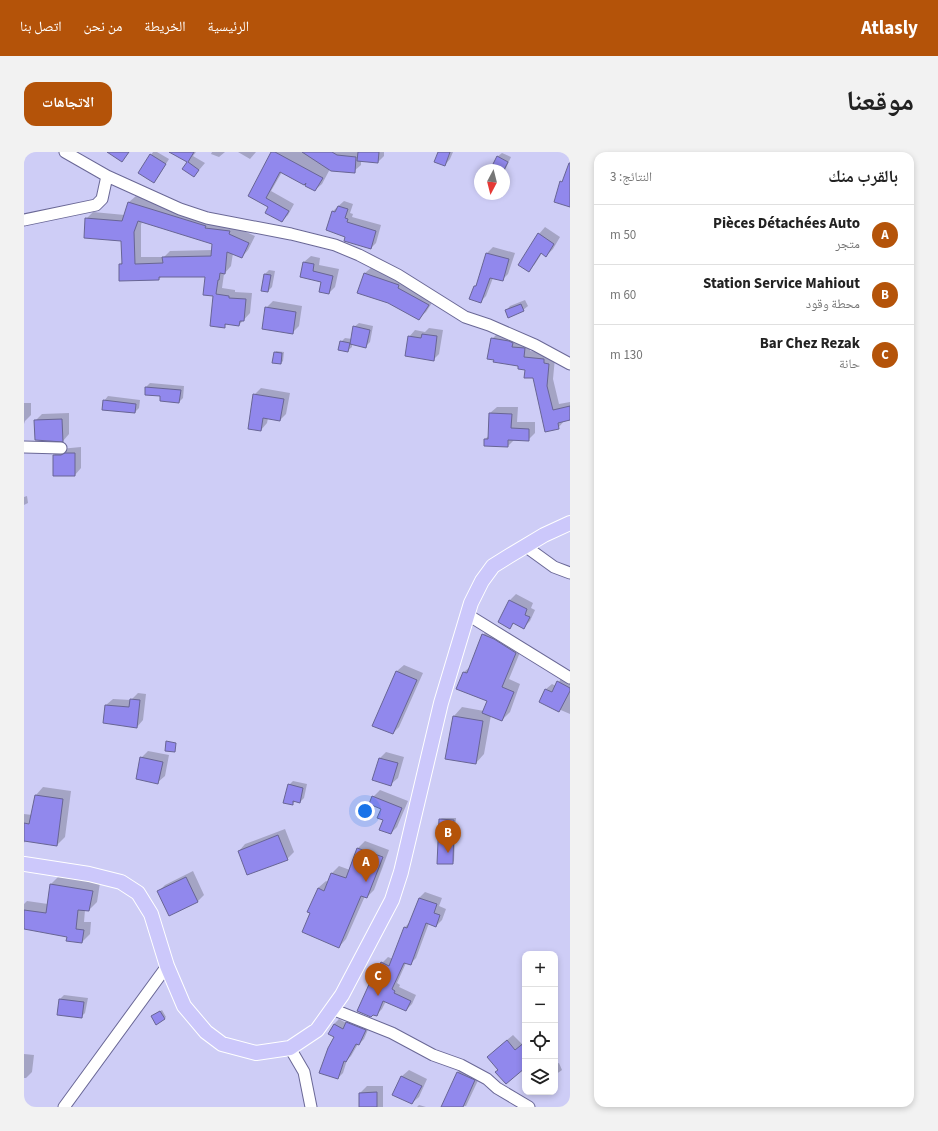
<!DOCTYPE html>
<html lang="ar">
<head>
<meta charset="utf-8">
<style>
	:root { --surface:#fff; --page:#f2f2f2; --text:#222; --muted:#767676; --line:#e0e0e0; --accent:#b45309 }
	body { margin:0; font-family:"Source Sans 3","Noto Naskh Arabic",sans-serif; background:var(--page); color:var(--text); direction:rtl }
	.controls { position:absolute; right:12px; bottom:12px; display:grid; overflow:hidden; border-radius:8px; box-shadow:0 2px 6px #0003 }
	.controls button { width:36px; height:36px; display:grid; place-items:center; padding:0; border:0; border-bottom:1px solid var(--line); background:var(--surface); color:var(--text); font:20px sans-serif }
	.compass { position:absolute; left:450px; top:12px; width:36px; height:36px; border-radius:50%; background:var(--surface); box-shadow:0 2px 6px #0003; rotate:187deg }
	.you { position:absolute; left:341px; top:659px; width:14px; height:14px; margin:-10px; border:3px solid #fff; border-radius:50%; background:#1a73e8; box-shadow:0 0 0 6px #1a73e833 }
	.badge { display:grid; place-items:center; width:26px; height:26px; border-radius:50%; background:var(--accent); color:#fff; font-size:13px; font-weight:700 }
	.pin { position:absolute; translate:-50% -33px; filter:drop-shadow(0 1px 2px #0008) }
	.pin::after { content:''; position:absolute; top:21px; width:14px; height:12px; background:inherit; clip-path:polygon(0 0,100% 0,50% 100%) }
	.list { margin:0; padding:0; list-style:none }
	h2 { display:flex; justify-content:space-between; align-items:center; height:52px; margin:0; padding:0 16px; font-size:17px }
	h2 small { font-size:13px; font-weight:400; color:var(--muted) }
	.list li { display:grid; grid-template-columns:26px 1fr auto; gap:12px; align-items:center; box-sizing:border-box; height:60px; padding:0 16px; border-top:1px solid var(--line) }
	.list b { display:block; font-size:15px; white-space:nowrap }
	.list p { margin:0; font-size:13px; white-space:nowrap; color:var(--muted) }
	.list em { font-size:13px; font-style:normal; color:var(--muted) }
	.icon { flex:none; width:22px; height:22px; fill:none; stroke:currentColor; stroke-width:2; stroke-linecap:round; stroke-linejoin:round }
	.map { position:relative; flex:none; width:546px; height:955px; overflow:hidden; direction:ltr; border-radius:12px }
	header { display:flex; align-items:center; gap:24px; box-sizing:border-box; height:56px; padding:0 20px; background:var(--accent); color:#fff }
	header strong { font-size:19px }
	nav { display:flex; gap:22px; margin-inline-start:auto; font-size:14px }
	.intro { display:flex; align-items:center; justify-content:space-between; box-sizing:border-box; height:96px; padding:0 24px }
	h1 { margin:0; font-size:28px }
	.button { padding:10px 18px; border-radius:12px; background:var(--accent); color:#fff; font-size:14px; font-weight:700 }
	main { display:flex; gap:24px; padding:0 24px }
	aside { flex:1; background:var(--surface); border-radius:12px; box-shadow:0 2px 6px #0003 }
	.map>svg:first-child { display:block }
</style>
</head>
<body>
<header>
<strong>Atlasly</strong>
<nav><a>الرئيسية</a><a>الخريطة</a><a>من نحن</a><a>اتصل بنا</a></nav>
</header>
<div class="intro"><h1>موقعنا</h1><a class="button">الاتجاهات</a></div>
<main>
<aside>
<h2>بالقرب منك<small>النتائج: 3</small></h2>
<ul class="list">
<li><span class="badge">A</span><div><b>Pièces Détachées Auto</b><p>متجر</p></div><em>50 m</em></li>
<li><span class="badge">B</span><div><b>Station Service Mahiout</b><p>محطة وقود</p></div><em>60 m</em></li>
<li><span class="badge">C</span><div><b>Bar Chez Rezak</b><p>حانة</p></div><em>130 m</em></li>
</ul>
</aside>
<div class="map">
<svg width="546" height="955" viewBox="0 0 546 955">
	<rect width="100%" height="100%" fill="#cecdf6"/>
	<path fill="#0003" fill-rule="evenodd" d="M129,0H133L145,7L134,25L130,29L127,3Z
		M156,0H172L169,4L181,11L170,24L160,17L164,10L154,4Z
		M188,0H201L195,5L187,2Z
		M214,0H232L226,7Z
		M249,0H360V4L354,10L337,9V13L330,19L306,17L298,32L291,38L283,29L258,20L247,39L270,52L264,63L258,69L245,55L225,44Z
		M415,0H429L426,7L421,13Z
		M478,1L487,5L481,18H467L473,5Z
		M112,44L188,67L211,75L231,84L224,98L218,105L209,101L207,114L200,122L198,136L211,138V140L228,141L226,161L215,173L203,171L200,175L182,124H138L135,127L96,128V112L99,109L98,88L62,67L69,60L101,63L105,50ZM118,69L190,91L189,98L146,99L140,105H117V73Z
		M320,49L329,52L326,61L329,62L328,65L357,73L352,91L347,96L322,84L303,77L309,59Z
		M521,75L536,85L529,97L522,104L518,101L511,112L505,119L515,82Z
		M469,95L491,101L484,122L478,128L469,126L462,144L456,150L451,134L454,132L463,101Z
		M287,104L296,106L295,113L315,117L311,135L305,141L298,129L280,110Z
		M348,115L411,146L402,160L395,166L365,150L335,140L341,121Z
		M245,118L251,119L248,135L244,139L241,122Z
		M501,148L504,154L499,158L482,159L486,154Z
		M249,149L278,154L275,174L268,181L242,156Z
		M335,171L349,174L346,190L342,194L328,192V195L323,199L317,190L321,186L328,187L330,175Z
		M405,176L419,178L415,202L409,208L385,185L391,178L401,180Z
		M475,180L506,190V199L526,201L531,206L529,227L535,252L546,250V267L541,268L534,276L510,225L502,217L495,214L468,187Z
		M252,199L260,200L259,209L257,211L251,201Z
		M126,231L160,234L159,246L155,250L138,243L122,242V235Z
		M237,236L266,241L262,262L256,268L244,266L243,271L237,278L230,243Z
		M84,244L116,248L115,256L111,260L80,249Z
		M0,251H7V263L1,269L0,272Z
		M473,255H494L493,270H511V281L504,288L491,287L484,294L461,287L466,283V261Z
		M45,261V282L39,289L11,269L18,262Z
		M57,295V316L51,323L30,303L36,297Z
		M3,344L4,351L0,353V345Z
		M492,442L509,451L507,456L511,458L506,469L499,476L490,471L486,475L485,449Z
		M466,475L499,493L485,527L496,532L486,560L478,568L467,563L460,602L452,611L430,564L438,555L460,559L464,549L440,520L447,514L459,483Z
		M380,513L399,521L375,575L369,581L349,573L373,519Z
		M539,524L546,528V562L516,549L522,537L528,532L532,534Z
		M114,541L122,542L119,568L113,575L82,553L89,547L107,548Z
		M124,599L145,603L141,624L134,630L117,606Z
		M362,600L380,605L374,626L367,632L356,606Z
		M269,629L283,632L280,646L276,650L272,649L268,652L265,633Z
		M19,635L47,639L41,685L33,693L2,688L0,691V662L8,663L12,643Z
		M356,638L384,649L373,675L367,681L360,668L358,656L349,645Z
		M418,666H432L430,709L428,711L416,667Z
		M261,677L270,700L263,707L215,699L221,692Z
		M341,689L365,698L350,738L343,745L341,744L322,787L315,795L288,761L294,736L302,729L304,730L308,721L315,714L326,718L334,696Z
		M169,719L180,743L174,749L146,762L135,739L141,733Z
		M35,724L76,731L73,750L65,758H61L60,770H67L66,782L58,790L44,784L0,776V752L3,749L24,752L27,732Z
		M401,740L418,746L415,754L422,757L418,768L412,774L405,771L392,806L386,812L382,811L373,831L376,833L375,835L392,843L388,852L382,858L362,849L358,857L352,863L348,829L351,825L358,811L364,805L369,807L381,775L386,770L395,746Z
		M40,843L64,846L61,861L57,865L36,847Z
		M138,858L142,865L141,866L130,863Z
		M328,866L346,873L340,887L335,892H334L327,904L323,908L319,921L314,926L310,872L315,867L322,871Z
		M489,883L498,892L501,890V915L475,918L470,899Z
		M0,902L10,903L8,920L2,926H0Z
		M535,911L538,918L531,923V912Z
		M440,914L457,922L442,954L422,955L419,954L434,920Z
		M385,918L403,927L395,945L388,951L370,942L378,924Z
		M343,934H359V955H336V941Z
		M395,953L402,955H393Z"/>
	<path fill="#9188ed" stroke="#686594" fill-rule="evenodd" d="M83,0H105L98,10Z
		M145,0H170L164,10L175,18L170,25L158,17L163,10Z
		M247,0H251L299,26L291,39L281,34L282,31L280,33L256,20L242,46L265,59L258,70L241,61L244,55L224,44Z
		M278,0H308L313,3L332,5L331,21L307,19Z
		M334,0H355L354,11L333,9Z
		M414,0H426L421,14L410,10Z
		M126,2L142,12L130,31L114,21Z
		M473,4L484,10L480,18H466Z
		M545,11H546V55L530,50L536,29L538,30Z
		M104,50L182,74L181,76L206,79L205,82L225,91L218,106L203,100L201,122L196,121L195,128H194L192,142L205,144V146L222,147L220,169H216L215,174L201,172V176L186,174L189,144L179,143L181,125H135V128L95,129V112H98L97,89L60,86L61,66L98,69ZM114,69L188,92L187,104L138,105L139,111L111,112L110,80Z
		M314,54L324,57L321,66L324,67L323,70L352,79L347,97L320,89L321,85L302,78L308,59L311,60Z
		M514,81L530,92L522,105L517,101L505,120L494,113Z
		M462,101L485,107L479,129L466,126L457,151L445,147L450,134H452Z
		M279,110L290,112L289,119L309,124L305,142L295,140L297,130L276,125Z
		M340,121L375,133L374,136L405,153L395,168L364,151L333,141Z
		M240,122L247,123L244,140L237,139Z
		M497,152L500,159L484,166L481,158Z
		M241,155L272,160L269,182L238,177Z
		M329,174L346,178L342,196L326,192Z
		M398,182L413,184L410,209L381,204L384,184L397,186Z
		M467,186L485,189L489,191L488,195L501,196L500,205L520,207V211L525,212L523,234L529,258L546,254V268L534,271L535,277L521,280L509,226H500L501,218L494,217V214L469,210L470,208L463,207Z
		M316,189L326,191L324,200L314,198Z
		M250,200L258,201L257,212L248,211Z
		M121,235L157,238L155,251L136,249V244L121,243Z
		M229,242L260,247L256,269L239,266L237,279L224,277Z
		M79,248L112,252L111,261L78,258Z
		M465,261L488,262L487,276L505,277V289L484,288V295L460,294V287H464Z
		M38,267L39,290L11,288L10,268Z
		M41,301H51V324H29V303H37Z
		M485,448L503,457L501,463L506,465L500,477L489,471L486,477L474,470Z
		M458,482L470,487L492,501L478,535L490,540L478,569L458,561L463,549L432,537L439,520L443,521Z
		M372,519L393,528L369,582L348,574Z
		M533,529L546,536V539L535,560L515,550L521,537L528,540Z
		M106,547L116,548L113,576L79,571L81,553L105,555Z
		M429,564L459,569L452,612L421,607Z
		M142,589L152,591L151,600L141,599Z
		M116,605L139,610L134,632L112,627Z
		M355,606L374,611L367,634L348,628Z
		M264,632L279,636L276,651L269,649V653L259,651Z
		M11,643L39,647L33,694L0,689V671L5,672Z
		M348,644L378,656L367,682L355,678L359,668L353,666L357,657L345,652Z
		M415,667L430,668L429,712H413Z
		M254,683L264,708L223,723L214,699Z
		M333,696L359,705L343,746L337,744L315,796L278,780L286,761L283,760L294,736L300,739L307,721L322,726Z
		M162,725L174,750L145,764L133,739Z
		M26,732L69,739L65,759L54,758L52,777L60,778L58,791L42,789L43,785L0,777V758L22,761Z
		M395,746L413,752L410,761L416,763L412,775L402,771L387,813L380,811L368,837L371,839L370,841L387,849L382,859L359,849L353,864L349,863L347,865L333,859L347,828L348,829L357,810L365,814L380,775L383,776Z
		M35,847L60,850L58,866L33,863Z
		M136,859L141,867L132,873L127,864Z
		M322,870L342,878L335,893L332,892L322,910L320,909L314,927L295,921L304,896L310,885L304,882L310,872L319,877Z
		M483,888L491,898L501,890V916L482,932L471,920L474,918L463,905Z
		M433,920L451,928L439,955H417Z
		M377,924L398,934L388,952L368,943Z
		M353,940V955H335V941Z"/>
	<g fill="none" stroke-linecap="round" stroke-linejoin="round">
		<defs>
			<path id="minor" d="M41,0L83,24L156,57L183,66L267,82L311,93L335,103L374,123L441,165L465,173L511,193L546,212
				M0,68L72,53L78,47L83,24
				M0,295L37,296
				M501,394L530,415L546,421
				M444,463L546,526
				M308,857L368,881L409,903L437,913L463,927L473,936L505,955
				M266,896L280,920L287,955
				M40,955L143,814"/>
			<path id="major" d="M0,712L65,722L97,730L114,741L127,762L143,814L160,854L182,880L198,892L232,901L266,896L293,878L318,843L368,748L377,720L417,551L447,451L458,429L469,414L485,404L520,383L546,371"/>
		</defs>
		<use href="#minor" stroke="#6a6896" stroke-width="13"/>
		<use href="#major" stroke="#fff" stroke-width="16"/>
		<use href="#minor" stroke="#fff" stroke-width="11"/>
		<use href="#major" stroke="#ccc8fb" stroke-width="14"/>
	</g>
</svg>
<div class="controls">
<button>+</button>
<button>−</button>
<button><svg class="icon" aria-label="locate" viewBox="0 0 24 24"><circle cx="12" cy="12" r="6"/><path d="M12 2v4M12 18v4M2 12h4M18 12h4"/></svg></button>
<button><svg class="icon" aria-label="layers" viewBox="0 0 24 24"><path d="M12 4l9 5-9 5-9-5zM3 14l9 5 9-5"/></svg></button>
</div>
<svg class="compass" viewBox="-18 -18 36 36"><path d="M0-13l5 13h-10z" fill="#e53935"/><path d="M0 13l5-13h-10z" fill="#767676"/></svg>
<div class="you"></div>
<div class="pin badge" style="left:342px;top:730px">A</div>
<div class="pin badge" style="left:424px;top:701px">B</div>
<div class="pin badge" style="left:354px;top:844px">C</div>
</div>
</main>
</body>
</html>
